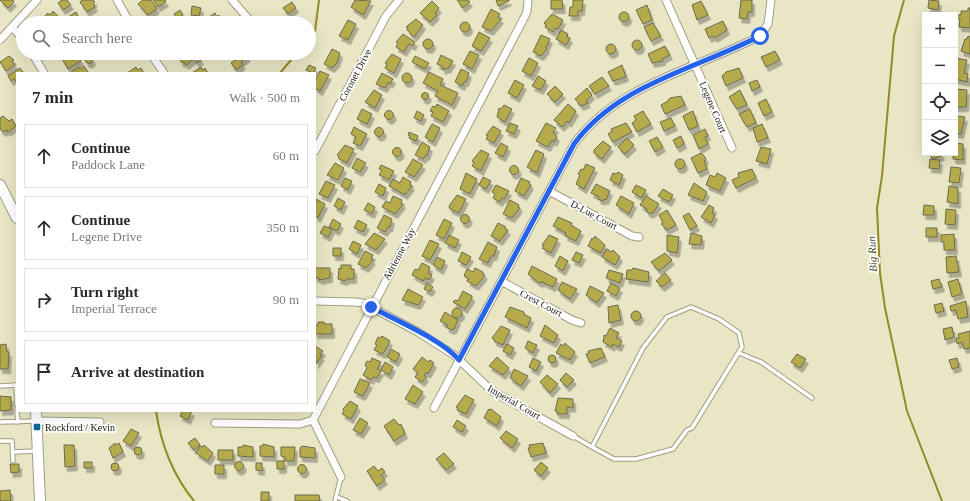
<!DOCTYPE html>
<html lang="en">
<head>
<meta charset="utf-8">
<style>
	:root { --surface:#fff; --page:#f7f7f7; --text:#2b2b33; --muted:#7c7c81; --line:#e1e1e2 }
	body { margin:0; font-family:"Times New Roman",serif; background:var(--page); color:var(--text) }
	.controls { position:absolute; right:12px; top:12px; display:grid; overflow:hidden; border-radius:0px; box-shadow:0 4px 16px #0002 }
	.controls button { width:36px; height:36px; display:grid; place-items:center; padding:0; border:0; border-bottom:1px solid var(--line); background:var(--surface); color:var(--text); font:20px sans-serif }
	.stop { position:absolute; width:12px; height:12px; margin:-9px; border:3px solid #2563eb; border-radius:50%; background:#fff }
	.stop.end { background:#2563eb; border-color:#fff; box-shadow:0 1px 4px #0008 }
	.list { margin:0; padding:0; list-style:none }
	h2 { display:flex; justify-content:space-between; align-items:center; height:52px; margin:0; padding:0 16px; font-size:17px }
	h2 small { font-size:13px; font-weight:400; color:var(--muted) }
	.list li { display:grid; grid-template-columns:26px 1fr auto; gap:12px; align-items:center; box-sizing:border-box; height:64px; margin:0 8px 8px; padding:0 8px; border:1px solid var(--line); border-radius:0px }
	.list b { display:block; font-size:15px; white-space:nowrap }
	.list p { margin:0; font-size:13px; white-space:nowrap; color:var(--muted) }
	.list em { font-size:13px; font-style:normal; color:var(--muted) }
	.icon { flex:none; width:22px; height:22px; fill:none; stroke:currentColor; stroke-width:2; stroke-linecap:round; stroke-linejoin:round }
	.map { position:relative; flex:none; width:970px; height:501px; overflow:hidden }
	.search { position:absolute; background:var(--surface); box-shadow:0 4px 16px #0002; left:16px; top:16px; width:300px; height:44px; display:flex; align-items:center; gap:10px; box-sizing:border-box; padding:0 14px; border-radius:22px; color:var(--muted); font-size:15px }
	.panel { position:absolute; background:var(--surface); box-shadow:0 4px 16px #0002; left:16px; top:72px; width:300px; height:340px; border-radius:0px }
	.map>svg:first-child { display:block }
</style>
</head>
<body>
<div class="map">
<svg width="970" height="501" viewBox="0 0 970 501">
	<defs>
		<filter id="shadow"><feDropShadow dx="2.5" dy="4.5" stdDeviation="0" flood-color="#0004"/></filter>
	</defs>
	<rect width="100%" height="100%" fill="#e9e6c6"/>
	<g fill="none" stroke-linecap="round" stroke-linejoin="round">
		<path stroke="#958a26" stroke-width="2" d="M904,0L894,36L882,176L877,208L880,273L885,308L907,411L942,501
			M309,40L315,31L319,0
			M280,73L297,53
			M156,411C161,445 172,474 194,501"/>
	</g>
	<path fill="#b5ab4b" stroke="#6d6a4e" filter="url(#shadow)" d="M0,0H13L14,2L8,8Z
		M62,0H67L71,5L63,10L58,3Z
		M82,0H93L95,2L93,3L95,7L87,12L80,2Z
		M143,0H151L157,9L148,15L138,4Z
		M153,0H165L166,2L158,7Z
		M355,0L371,1L363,15L351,7Z
		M457,0H468L470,2L463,8Z
		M496,0H509V1L498,6Z
		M551,0H562L563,9H551Z
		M573,0H583L582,11H578V16H569L570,7H573Z
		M741,0H752V12H748L747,19L739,18Z
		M929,0L939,1L938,10L928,8Z
		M432,1L439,8L435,13L437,15L430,22L420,13Z
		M701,1L708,15L697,20L692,5Z
		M292,2L296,8L288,14L283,8Z
		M647,5L652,20L643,24L636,10Z
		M192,6L201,8L199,16L191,15Z
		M968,8H970V28L959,27L960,19H957L958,15H961V11H968Z
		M491,9L500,14L498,17L501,19L491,31L482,27Z
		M180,10L183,15L177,19L174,14Z
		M53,11L61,19L58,23H42L44,21L42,19L48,13L50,15Z
		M619 17a5 5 0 1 1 10 0a5 5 0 1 1-10 0Z
		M76,12L78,16L83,23H72L68,17Z
		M215,13L217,17L219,15L222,19L216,23H208L206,19Z
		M552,14L563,20L558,29L555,28L553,32L545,27L546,25L544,23Z
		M416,19L423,25L414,37L407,30L408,28L406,27Z
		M348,20L356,24L348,40L339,36Z
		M723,21L727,30L715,38L713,36L709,38L705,29Z
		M460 27a5 5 0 1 1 10 0a5 5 0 1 1-10 0Z
		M653,23L661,36L651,41L644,27Z
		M561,30L568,34L567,37L570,38L566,45L556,39Z
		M479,32L490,38L481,51L472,46Z
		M403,34L415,42L413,46L409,44L404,52L396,47L398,43L396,42Z
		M541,35L550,39L546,48L547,49L541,56L533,52Z
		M968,36L970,37V54L961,51L965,39H967Z
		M423 44a5 5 0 1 1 10 0a5 5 0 1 1-10 0Z
		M632 45a5 5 0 1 1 10 0a5 5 0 1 1-10 0Z
		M606 49a5 5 0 1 1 10 0a5 5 0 1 1-10 0Z
		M665,46L670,55L662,59L663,61L652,63L648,54Z
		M332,49L340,53L337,63L332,68L324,64Z
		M470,51L479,55L472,69L463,64Z
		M775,51L780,60L766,67L761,57Z
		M63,53H75L81,61L68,69L60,55Z
		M187,53L192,55L196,53L201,60L197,63L194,59L186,65L184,62L182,63L180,60L181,58Z
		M244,54L248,57L241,62L243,65L236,70L231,63Z
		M392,54L401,59L394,73L385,68L387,64L385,63Z
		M441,55L453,61L448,69L445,68L444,70L442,69L443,67L437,64Z
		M9,56L14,60L12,61L15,65L6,71L0,62Z
		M415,56L429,63L425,69L412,62Z
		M85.5 60a3.5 3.5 0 1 1 7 0a3.5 3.5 0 1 1-7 0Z
		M529,58L538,63L531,76L522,71Z
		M955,58L967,60L964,73L968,74L967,82L955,79Z
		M309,65L316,68L313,73L306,70Z
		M622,65L626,77L613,81L608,72Z
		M84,66L88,72L87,73H70L78,67L80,69Z
		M136,67L138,70L141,68L144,73H127Z
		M201,67L203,70L205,68L208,73H192Z
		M20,68L24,73H17V83L14,79L11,81L8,76Z
		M739,68L743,78L726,86L722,76L726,72Z
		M461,69L469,73L466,82L465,81L462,86L455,82Z
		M320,71L329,75L320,91L315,88V81Z
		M429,72L443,79L440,85L458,93L452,105L435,96L438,91L423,83Z
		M402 78a5 5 0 1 1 10 0a5 5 0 1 1-10 0Z
		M382,73L393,79L390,84L388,82L385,88L376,84Z
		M538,76L546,81L541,90L532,86Z
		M602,77L609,86L595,94L589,86Z
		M515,80L524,85L517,98L508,93Z
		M757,80L760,87L752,91L749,83Z
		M555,86L563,94L555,102L547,94Z
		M587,88L592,95L586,101L588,103L581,106L575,99Z
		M955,89L967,90L966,107H955Z
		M374,90L382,95L375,108L365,102Z
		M740,90L747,105L737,109L729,97Z
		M421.5 96a3.5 3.5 0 1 1 7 0a3.5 3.5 0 1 1-7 0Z
		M681,96L685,105L665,114L661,105L668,101V100L670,98Z
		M766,99L772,112L764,116L758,103Z
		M437,104L449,111L443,122L431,116L433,112L430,111L433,106L436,107Z
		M568,104L576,111L569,123L567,121L562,127L554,120Z
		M504,105L512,109L505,122L497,117L499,108L501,109Z
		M362,109L372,114L367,124L357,119Z
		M750,109L756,123L747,127L739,114Z
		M384.5 115a4.5 4.5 0 1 1 9 0a4.5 4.5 0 1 1-9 0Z
		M417,111L424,115L421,121L414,118Z
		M643,111L651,124L637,132L632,123L636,120L634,116Z
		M693,111L698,126L689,130L683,116Z
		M3,116L9,121L12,119L16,126L8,132L7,130L3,132L0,129V118Z
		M955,116L965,117L961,134L955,133Z
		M671,118L675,126L664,131L660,122Z
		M510,123L518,126L514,134L506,131Z
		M546,123L556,128L553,132L557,137L554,142L552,140L548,147L536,141Z
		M626,123L632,132L613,142L608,134L612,131L611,129Z
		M432,124L440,128L433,142L425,137Z
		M762,124L768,138L757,142L753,128Z
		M493,126L501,131L494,143L486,139L488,136L486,135Z
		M354,127L367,134L360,146L353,143L356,137L351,134Z
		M374.5 132a4.5 4.5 0 1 1 9 0a4.5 4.5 0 1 1-9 0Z
		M705,129L708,136L705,137L708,144L699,149L693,135Z
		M409,132L418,136L416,141L409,138L410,136L408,135Z
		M681,136L684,144L677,148L673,140Z
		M657,137L663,147L655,152L649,141Z
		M627,138L634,145L625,154L618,147Z
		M603,141L611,147L602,159L594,153V150Z
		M422,142L430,147L427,156L426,155L423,159L415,155Z
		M501,143L508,147L503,157L495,153Z
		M955,143L963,144V160L953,159V153H955Z
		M345,145L354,149L347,163L338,158L339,157L337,155Z
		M761,147L771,149L767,164L756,161Z
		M392.5 152a4.5 4.5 0 1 1 9 0a4.5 4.5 0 1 1-9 0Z
		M481,150L489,154L481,171L472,166L474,163L472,161Z
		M536,150L544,154L537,173L527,167Z
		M701,153L705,157L706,160L704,161L707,169L698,173L691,158Z
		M930,153H941L942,156L932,159Z
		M357,158L366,163L360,172L352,168Z
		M675 164a5 5 0 1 1 10 0a5 5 0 1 1-10 0Z
		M413,159L423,165L414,177L405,172Z
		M930,159L940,160L939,169L929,168Z
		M335,163L344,168L338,180L327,175Z
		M586,164L595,168L584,189L576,184L580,175L578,174L581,169L583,170Z
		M381,165L394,171L389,180L379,175L382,170L379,169Z
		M509.5 170a4.5 4.5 0 1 1 9 0a4.5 4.5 0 1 1-9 0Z
		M951,167L961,168L959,183L949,182Z
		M752,169L756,178L736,188L732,180L739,177L738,173Z
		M618,172L623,175L619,185L610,180L613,173L616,174Z
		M466,173L477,179L470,194L460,189Z
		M717,173L726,178L720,191L706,185L710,175L715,177Z
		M403,177L411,182L410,185L412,186L405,195L389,186L393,179L400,183Z
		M483,177L491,181L486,189L479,185Z
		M345,178L352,181L348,190L341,186Z
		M521,178L530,182L529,184L531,185L524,196L515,191Z
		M326,181L335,185L328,198L319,194Z
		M694,183L707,192L703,201L688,195Z
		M379,184L386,188L383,196L375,192Z
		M596,184L610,191L606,200L604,199L603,201L598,199L599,197L591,193Z
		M496,185L509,191L504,199L502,198L500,202L493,198L495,194L492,192Z
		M636,185L646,190L642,198L632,192Z
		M949,186L958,188V204L947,202Z
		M663,189L673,195L669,202L658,196Z
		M457,195L466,199L459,213L450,209L449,206Z
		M393,196L402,200L401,203L403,204L395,214L382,207L386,201L390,203Z
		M621,196L634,203L629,214L616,205Z
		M646,196L659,204L653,213L652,212L650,214L646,211L647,209L640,205Z
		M338,198L345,202L341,210L334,206Z
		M316,199L325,204L318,218L315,216Z
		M510,200L519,205L518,207L520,208L512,218L503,214Z
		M368,203L375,207L372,214L364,210Z
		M709,205L714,208L712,213L715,215L711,223L701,217Z
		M924,205L934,206V215H923Z
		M946,209L956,210L955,225L945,224Z
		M667,210L676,225L667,230L661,224L663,223L659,215Z
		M689,213L697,226L690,230L683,216Z
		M460.5 219a4.5 4.5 0 1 1 9 0a4.5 4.5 0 1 1-9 0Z
		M384,215L392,219L390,227H388L385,232L377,228Z
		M558,217L572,223L571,225L581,231L576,241L565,236L566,233L553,226Z
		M333,219L341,224L337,231L329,227Z
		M444,219L452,223L444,239L436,235Z
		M358,220L367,225L363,232L354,228Z
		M498,223L506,227L505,229L508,230L500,241L491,236Z
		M324,226L332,229L328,237L320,233Z
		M926,228H937V237H926Z
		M374,233L385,239L376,250L365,244Z
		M691,233L702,236L701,245L689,244Z
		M954,234L955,250H944V242H941V235Z
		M449,235L459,240L455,248L445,243Z
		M549,235L558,239L551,253L542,248L544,246L542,245Z
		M667,235L679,237L677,253L667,251Z
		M595,236L605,245L601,253L588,246L592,238L594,239Z
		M430,240L439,244L430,260L422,256Z
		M353,241L361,245L357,254L349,249Z
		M488,242L497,247L494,256H491L488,263L479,259Z
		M333,248H341V256H333Z
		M607,249L612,252L613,250L620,257L615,265L602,257Z
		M365,251L373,255L371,259L373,260L366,268L358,264Z
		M462,252L471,257L466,265L458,261Z
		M576,252L583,255L579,263L572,260Z
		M665,253L672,260L659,271L651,262Z
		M560,256L568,261L563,271L555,266Z
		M956,256L959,272L947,273L946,257Z
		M437,257L445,261L441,270L433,265Z
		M422,263L430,267L428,273L432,275L429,280L425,278L423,281L412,275L415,269L418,270Z
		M341,265H351V269H354V279H347L345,281L338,279L339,268L341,269Z
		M532,266L557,279L553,287L542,282L539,283L528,274Z
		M315,268H330V278L319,280V278H315Z
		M475,268L483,272V274L485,275L476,286L467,281L469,279L464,276L467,269L473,272Z
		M633,268L649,272L648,282L626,279L627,270H632Z
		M609,270L623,274L620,283L606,278Z
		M665,273L671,280L662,287L656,281Z
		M939,279L942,287L933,289L931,281Z
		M958,279L962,294L952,297L948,282Z
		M562,282L577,289L570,299L558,290Z
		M427,283L433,287L430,292L424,289Z
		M611,283L620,288L616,296L607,291Z
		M590,286L604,293L597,303L586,295Z
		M408,289L423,297L418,305L402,300Z
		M463,291L472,296V298L465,309L453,302L455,300L458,301Z
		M966,301L968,317L958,319L956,310L951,311L950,306Z
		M942,303L944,311L936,313L934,305Z
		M618,305L621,320L609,323L608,307Z
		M510,307L524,312V314L531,318L527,328L505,317Z
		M452 313a5 5 0 1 1 10 0a5 5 0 1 1-10 0Z
		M631 316a5 5 0 1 1 10 0a5 5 0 1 1-10 0Z
		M445,312L458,320L454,329L451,330L446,327L448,325L440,321Z
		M318,322H324V324H332V334H315V325H318Z
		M545,325L558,335L554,343L540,336Z
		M501,326L510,330L503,345L494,341V339L492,338Z
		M952,327L954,337L945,340L943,329Z
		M610,328L619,333L616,338L622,341L619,347L613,344L612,347L603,342L604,337V335L606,336Z
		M970,331V348L964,349L962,342L957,344L956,338H959L958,334Z
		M382,336L390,341L383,354L374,350L377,345L375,344L378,337L380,338Z
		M528,341L537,345L533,353L525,348Z
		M565,343L575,352L570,360L556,353L561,344L564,346Z
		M6,344L7,352H9L8,369H0V345Z
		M507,344L514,348L510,355L503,351Z
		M315,346L323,351L320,355L322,356L316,364Z
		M601,348L605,357L590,363L586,354L589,353L588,351Z
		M391,349L400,354L396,362L387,357Z
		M797,354L806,359L800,368L791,362Z
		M548 359a4 4 0 1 1 8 0a4 4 0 1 1-8 0Z
		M422,357L428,362L430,360L434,363L428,374L426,372L424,375L426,377L422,382L415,377L418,373L413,369Z
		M497,357L509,368L503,375L489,366Z
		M372,358L381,362L377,369L381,371L377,378L373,377L371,380L363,375L367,368L365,365L367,361L370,362Z
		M533,358L541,362L536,371L529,367Z
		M957,358L959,367L952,369L949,360Z
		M385,362L393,367L389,375L381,370Z
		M514,369L528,376L521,386L510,378Z
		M566,373L574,380L567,387L560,380Z
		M547,375L558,384L550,393L540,382Z
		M360,379L370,383L363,396L354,392Z
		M413,385L423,392L415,404L405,399Z
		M465,395L474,400L466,414L457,410L458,408L456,407Z
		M0,396L11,397V410L0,411Z
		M558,398L573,399V408L567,407V414H557V411H555Z
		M350,401L358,406L351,419L342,414L344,411L343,409Z
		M491,409L501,417L497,426L484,418L488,410Z
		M182,411H192L188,420L180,416Z
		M360,418L368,423L361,434L353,430Z
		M394,419L399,425L401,424L405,434L394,441L384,426Z
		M457,420L466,426L462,432L453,427Z
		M131,429L139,433L131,446L123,441Z
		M506,431L518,439L512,448L500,438Z
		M195,438L200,445L194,450L188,443Z
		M115,443V445L119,443L123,452L113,458L109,448Z
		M543,443L546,453L531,457L528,448H530L529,445Z
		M263,444L274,447V457L260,456V446H263Z
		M64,445H74L75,466L65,467Z
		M204,445L213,453L208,461L196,453L200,446L203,447Z
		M243,445L253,447V457L238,456V447H243Z
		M302,446L315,448V458L300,457V448Z
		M281,447H295L294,461H285V457L281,456Z
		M134 451a4 4 0 1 1 8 0a4 4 0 1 1-8 0Z
		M218,450H233V460H218Z
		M444,453L454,464L446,470L436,459Z
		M277,461H284V469H277Z
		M234.5 466a4.5 4.5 0 1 1 9 0a4.5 4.5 0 1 1-9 0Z
		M84,462H92V468H84Z
		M541,462L548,468L541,476L534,470Z
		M256,463H262V471L256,470Z
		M111 467a4 4 0 1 1 8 0a4 4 0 1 1-8 0Z
		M10,464H19V472L11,473Z
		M297.5 469a4.5 4.5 0 1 1 9 0a4.5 4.5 0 1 1-9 0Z
		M215,465H224V474H215Z
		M374,466L378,471L382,468L385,472L381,475L385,480L377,486L367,471Z
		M10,490L11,501H0V491Z
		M261,492H269V501H261Z
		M295,495H319L320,501H295Z"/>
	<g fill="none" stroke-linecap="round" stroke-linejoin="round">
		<defs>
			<path id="lane" d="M739,353L761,362L812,398
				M16,385L17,405
				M0,386L17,385
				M17,411L18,422
				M0,422L35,421
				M573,436L592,447L643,348L667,317L691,307L719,319L739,333L742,347L692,428L687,430L673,449L636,459H614L592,447
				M0,441H12L13,461
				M13,452L36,451
				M337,497L347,501
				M335,501L341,477"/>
			<path id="street" d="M117,0L130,23
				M232,0L252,23
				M666,0L732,148
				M12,27L23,39
				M0,40L37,0
				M32,53L44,73
				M150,53L164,73
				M315,151L386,16L399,0
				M549,191L632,236L639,237
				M501,281L572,320L581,323
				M315,301L355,302L363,303L371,307L418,332L454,355L492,391L573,436
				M434,408L574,144C618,84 696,69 760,36L768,24L771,0
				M313,420L341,477
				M36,421L100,422
				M215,423L300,424L313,420L523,20L527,12L528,0"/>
			<path id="secondary" d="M0,185L17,218
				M36,411L40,501"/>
		</defs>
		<use href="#lane" stroke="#a19e80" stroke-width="5.5"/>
		<use href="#street" stroke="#a19e80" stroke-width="9"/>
		<use href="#secondary" stroke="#a19e80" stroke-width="12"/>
		<use href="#lane" stroke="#fff" stroke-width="3.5"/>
		<use href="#street" stroke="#fff" stroke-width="7"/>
		<use href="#secondary" stroke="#fff" stroke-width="10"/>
	</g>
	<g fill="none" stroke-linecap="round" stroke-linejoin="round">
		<path stroke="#2563eb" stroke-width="5" d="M371,307C396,320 442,340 459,360L574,144C618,84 696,69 760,36"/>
	</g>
	<rect fill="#0a6897" stroke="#fff" stroke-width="1.5" x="33" y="423" width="8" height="8" rx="2"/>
	<g text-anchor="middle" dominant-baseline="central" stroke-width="3.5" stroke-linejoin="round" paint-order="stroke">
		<g font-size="10" fill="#212014" stroke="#fff">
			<text transform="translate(355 75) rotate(-62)">Coronet Drive</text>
			<text transform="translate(713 107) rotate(67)">Legene Court</text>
			<text transform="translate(594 215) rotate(28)">D-Lue Court</text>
			<text transform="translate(399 254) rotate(-62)">Adrienne Way</text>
			<text transform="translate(541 303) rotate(28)">Crest Court</text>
			<text transform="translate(514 402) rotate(30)">Imperial Court</text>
		</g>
		<g font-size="10" fill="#212014" stroke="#fff" text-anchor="start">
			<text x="45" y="427">Rockford / Kevin</text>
		</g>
		<g font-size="11" font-style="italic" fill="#48441c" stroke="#fff">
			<text transform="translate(872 254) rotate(-93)">Big Run</text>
		</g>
	</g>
</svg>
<div class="controls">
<button>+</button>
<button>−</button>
<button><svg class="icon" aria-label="locate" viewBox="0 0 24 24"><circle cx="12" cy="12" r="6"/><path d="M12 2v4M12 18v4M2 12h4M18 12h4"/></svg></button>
<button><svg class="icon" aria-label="layers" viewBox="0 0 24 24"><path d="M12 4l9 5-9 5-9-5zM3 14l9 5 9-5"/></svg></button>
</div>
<div class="stop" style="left:760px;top:36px"></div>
<div class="stop end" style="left:371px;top:307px"></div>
<div class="search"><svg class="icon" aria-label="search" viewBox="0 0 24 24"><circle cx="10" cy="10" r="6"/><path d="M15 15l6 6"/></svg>Search here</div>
<section class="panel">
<h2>7 min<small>Walk · 500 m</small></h2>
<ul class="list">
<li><svg class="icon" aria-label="ahead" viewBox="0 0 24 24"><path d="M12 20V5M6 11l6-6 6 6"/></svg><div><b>Continue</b><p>Paddock Lane</p></div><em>60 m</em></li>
<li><svg class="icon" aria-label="ahead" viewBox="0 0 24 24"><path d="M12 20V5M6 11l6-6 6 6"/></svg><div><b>Continue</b><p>Legene Drive</p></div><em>350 m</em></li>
<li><svg class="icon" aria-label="right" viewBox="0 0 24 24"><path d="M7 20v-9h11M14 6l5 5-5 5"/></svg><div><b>Turn right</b><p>Imperial Terrace</p></div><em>90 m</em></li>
<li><svg class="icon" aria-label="arrive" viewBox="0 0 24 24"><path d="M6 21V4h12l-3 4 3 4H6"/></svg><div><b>Arrive at destination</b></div></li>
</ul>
</section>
</div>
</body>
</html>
